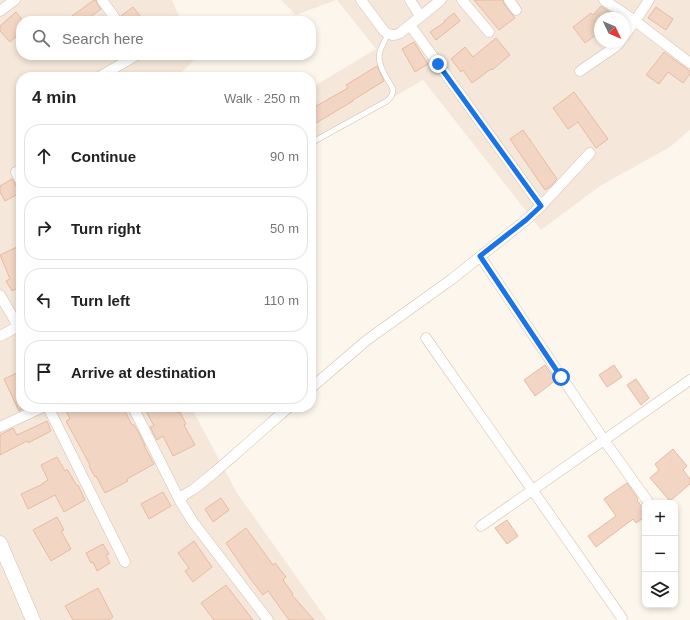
<!DOCTYPE html>
<html lang="en">
<head>
<meta charset="utf-8">
<style>
	:root { --surface:#fff; --page:#f2f2f2; --text:#222; --muted:#767676; --line:#e0e0e0 }
	body { margin:0; font-family:Arial,sans-serif; background:var(--page); color:var(--text) }
	.controls { position:absolute; right:12px; bottom:12px; display:grid; overflow:hidden; border-radius:8px; box-shadow:0 2px 6px #0003 }
	.controls button { width:36px; height:36px; display:grid; place-items:center; padding:0; border:0; border-bottom:1px solid var(--line); background:var(--surface); color:var(--text); font:20px sans-serif }
	.compass { position:absolute; left:594px; top:12px; width:36px; height:36px; border-radius:50%; background:var(--surface); box-shadow:0 2px 6px #0003; rotate:134deg }
	.stop { position:absolute; width:12px; height:12px; margin:-9px; border:3px solid #1a73e8; border-radius:50%; background:#fff }
	.stop.end { background:#1a73e8; border-color:#fff; box-shadow:0 1px 4px #0008 }
	.list { margin:0; padding:0; list-style:none }
	h2 { display:flex; justify-content:space-between; align-items:center; height:52px; margin:0; padding:0 16px; font-size:17px }
	h2 small { font-size:13px; font-weight:400; color:var(--muted) }
	.list li { display:grid; grid-template-columns:26px 1fr auto; gap:12px; align-items:center; box-sizing:border-box; height:64px; margin:0 8px 8px; padding:0 8px; border:1px solid var(--line); border-radius:16px }
	.list b { display:block; font-size:15px; white-space:nowrap }
	.list em { font-size:13px; font-style:normal; color:var(--muted) }
	.icon { flex:none; width:22px; height:22px; fill:none; stroke:currentColor; stroke-width:2; stroke-linecap:round; stroke-linejoin:round }
	.map { position:relative; flex:none; width:690px; height:620px; overflow:hidden }
	.search { position:absolute; background:var(--surface); box-shadow:0 2px 6px #0003; left:16px; top:16px; width:300px; height:44px; display:flex; align-items:center; gap:10px; box-sizing:border-box; padding:0 14px; border-radius:16px; color:var(--muted); font-size:15px }
	.panel { position:absolute; background:var(--surface); box-shadow:0 2px 6px #0003; left:16px; top:72px; width:300px; height:340px; border-radius:16px }
	.map>svg:first-child { display:block }
</style>
</head>
<body>
<div class="map">
<svg width="690" height="620" viewBox="0 0 690 620">
	<rect width="100%" height="100%" fill="#fdf6ec"/>
	<path fill="#f5e8da" fill-rule="evenodd" d="M0,0H172L181,21H21V55H195L196,58L177,77H21V407H191L237,493L327,620H0Z
		M281,0H336L296,15Z
		M337,0H690V130L670,147L600,186L541,230L423,80L311,145V88L376,49ZM600,18H624V42H600Z"/>
	<path fill="#f3d5c3" stroke="#e6bba3" d="M94,0H96L97,4L101,9L86,20V21H65Z
		M474,0H503L504,4L515,18L499,30Z
		M601,6L618,18H600V32L585,43L573,27L591,13L593,15Z
		M133,7L144,21H123L121,16Z
		M656,7L673,19L666,30L648,18Z
		M16,12L21,18V32L10,42L0,31V26Z
		M454,13L460,21L436,40L430,32L445,22L444,21Z
		M496,38L510,55L492,70L491,69L472,83L463,70L461,72L451,59L465,47L473,57Z
		M414,42L428,64L415,72L402,49Z
		M664,52L690,71V74L683,83L668,72L659,84L646,75Z
		M377,66L384,81L353,100V101L311,126V109L348,88L346,85Z
		M574,92L608,139L596,148L578,122L568,129L553,108Z
		M523,130L557,179L551,186L545,190L510,139Z
		M12,179L20,193L5,201L0,192V186Z
		M21,245V286L12,291L6,281L10,279L0,255Z
		M545,365L556,380L535,396L524,380Z
		M614,365L622,377L607,387L599,375Z
		M21,371V410L19,411L4,379Z
		M636,379L649,398L641,405L627,385Z
		M64,407H91L93,411L101,407H123L132,425H134L139,433L145,446H144L154,464L127,479L128,481L105,493L96,476L95,477L89,466L90,465L66,421L70,419Z
		M144,407H175L178,413L180,412L186,424L184,425L195,445L173,456L163,436L157,440L150,427L154,426Z
		M47,421L51,431L28,443L27,441L0,455V435L13,428L17,435Z
		M673,449L687,466L683,470L690,479V484L670,501L650,478L659,470L655,464Z
		M57,457L65,471L67,469L77,486L78,485L85,500L64,512L55,495L28,509L21,494L43,484V483L48,480L41,465Z
		M627,483L638,499L637,500L645,511V517L636,523L633,519L596,547L588,536L616,516L604,499Z
		M163,492L171,506L149,519L141,504Z
		M221,498L229,510L213,522L205,509Z
		M57,517L64,530L61,531L71,549L51,561L33,530Z
		M507,520L518,536L507,544L495,528Z
		M246,528L273,565L275,563L286,577L283,580L293,594L292,595L314,620H289L268,591L263,595L252,581L226,543Z
		M194,541L212,567L193,582L185,571L189,568L178,553Z
		M103,544L109,554L106,555L110,563L97,571L93,562L91,563L86,553Z
		M226,585L253,620H214L201,603Z
		M98,588L113,617L108,620H73L65,606Z"/>
	<g fill="none" stroke-linecap="round" stroke-linejoin="round">
		<defs>
			<path id="service" d="M311,143L387,101C391,97 393,95 393,89C387,78 376,64 380,51C382,46 385,40 388,34"/>
			<path id="minor" d="M102,0L117,21
				M361,0L384,31C390,36 394,36 400,33L441,0
				M410,0L420,16
				M462,0L489,32
				M509,0L516,10
				M604,0L635,21L690,63
				M0,11L15,0
				M410,25L541,206
				M624,36L635,21L649,0
				M580,71L615,47L620,42
				M99,77L137,55
				M16,172L21,182
				M480,256L604,440L649,503
				M0,295L18,326
				M0,336L21,325
				M426,338L622,618
				M311,388L367,340L452,279L526,220L541,206L590,153
				M48,407L125,562
				M133,407L180,501L193,522L268,620
				M0,427L43,407
				M180,501L184,495L194,489L215,472L289,407
				M481,526L690,380"/>
			<path id="secondary" d="M0,543L33,620"/>
		</defs>
		<use href="#service" stroke="#d1beb0" stroke-width="6"/>
		<use href="#minor" stroke="#d1beb0" stroke-width="11"/>
		<use href="#secondary" stroke="#d6c0b0" stroke-width="15"/>
		<use href="#service" stroke="#fff" stroke-width="5"/>
		<use href="#minor" stroke="#fff" stroke-width="10"/>
		<use href="#secondary" stroke="#fff" stroke-width="14"/>
	</g>
	<g fill="none" stroke-linecap="round" stroke-linejoin="round">
		<path stroke="#1a73e8" stroke-width="5" d="M438,64L541,206L526,220L480,256L561,377"/>
	</g>
</svg>
<div class="controls">
<button>+</button>
<button>−</button>
<button><svg class="icon" aria-label="layers" viewBox="0 0 24 24"><path d="M12 4l9 5-9 5-9-5zM3 14l9 5 9-5"/></svg></button>
</div>
<svg class="compass" viewBox="-18 -18 36 36"><path d="M0-13l5 13h-10z" fill="#e53935"/><path d="M0 13l5-13h-10z" fill="#767676"/></svg>
<div class="stop" style="left:561px;top:377px"></div>
<div class="stop end" style="left:438px;top:64px"></div>
<div class="search"><svg class="icon" aria-label="search" viewBox="0 0 24 24"><circle cx="10" cy="10" r="6"/><path d="M15 15l6 6"/></svg>Search here</div>
<section class="panel">
<h2>4 min<small>Walk · 250 m</small></h2>
<ul class="list">
<li><svg class="icon" aria-label="ahead" viewBox="0 0 24 24"><path d="M12 20V5M6 11l6-6 6 6"/></svg><div><b>Continue</b></div><em>90 m</em></li>
<li><svg class="icon" aria-label="right" viewBox="0 0 24 24"><path d="M7 20v-9h11M14 6l5 5-5 5"/></svg><div><b>Turn right</b></div><em>50 m</em></li>
<li><svg class="icon" aria-label="left" viewBox="0 0 24 24"><path d="M17 20v-9H6M10 6l-5 5 5 5"/></svg><div><b>Turn left</b></div><em>110 m</em></li>
<li><svg class="icon" aria-label="arrive" viewBox="0 0 24 24"><path d="M6 21V4h12l-3 4 3 4H6"/></svg><div><b>Arrive at destination</b></div></li>
</ul>
</section>
</div>
</body>
</html>
